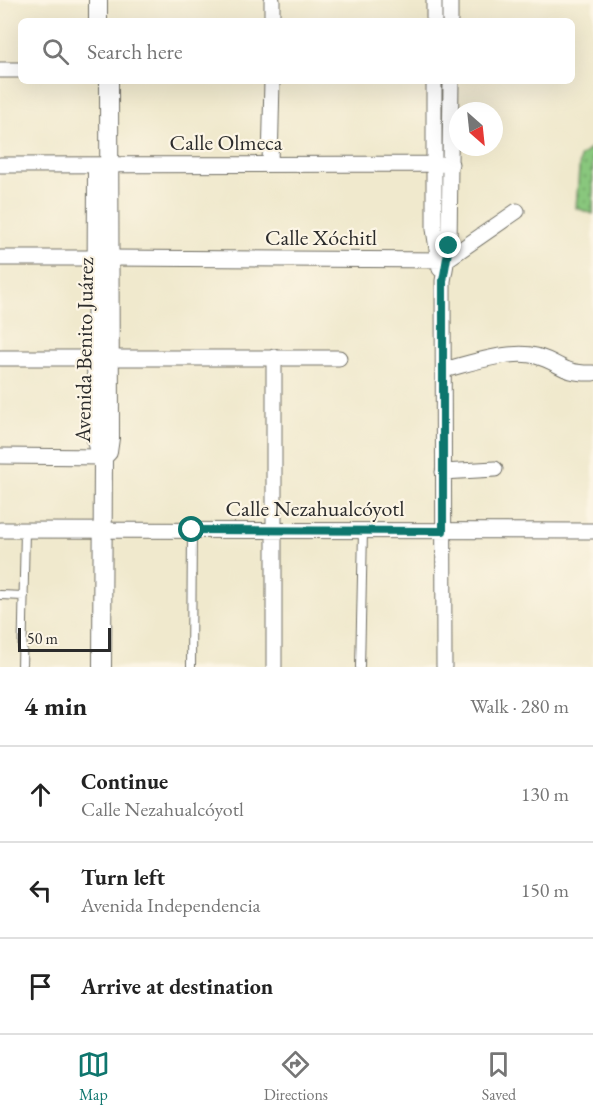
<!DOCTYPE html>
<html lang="en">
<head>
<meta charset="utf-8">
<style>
	:root { --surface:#fff; --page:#f6f6f6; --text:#222; --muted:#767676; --line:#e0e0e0; --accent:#0f766e }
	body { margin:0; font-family:"EB Garamond",serif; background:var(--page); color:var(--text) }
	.compass { position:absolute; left:449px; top:102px; width:54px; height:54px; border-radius:50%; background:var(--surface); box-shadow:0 6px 24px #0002; rotate:153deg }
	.scale { position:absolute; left:18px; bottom:15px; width:93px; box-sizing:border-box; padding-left:6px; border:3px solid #2b2b2b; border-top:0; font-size:16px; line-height:21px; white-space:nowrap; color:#2b2b2b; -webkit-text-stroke:4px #fcf5e5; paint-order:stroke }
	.stop { position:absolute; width:18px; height:18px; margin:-14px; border:4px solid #0f766e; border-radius:50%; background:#fff }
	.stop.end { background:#0f766e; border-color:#fff; box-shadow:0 2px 6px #0008 }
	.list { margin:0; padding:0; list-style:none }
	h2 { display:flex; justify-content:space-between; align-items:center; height:78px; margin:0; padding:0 24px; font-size:26px }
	h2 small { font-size:20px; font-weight:400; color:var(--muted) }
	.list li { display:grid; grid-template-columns:39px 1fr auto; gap:18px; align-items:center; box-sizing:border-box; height:96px; padding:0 24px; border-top:2px solid var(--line) }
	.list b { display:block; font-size:22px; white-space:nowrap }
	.list p { margin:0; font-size:20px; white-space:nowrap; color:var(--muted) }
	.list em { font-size:20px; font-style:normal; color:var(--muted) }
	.icon { flex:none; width:33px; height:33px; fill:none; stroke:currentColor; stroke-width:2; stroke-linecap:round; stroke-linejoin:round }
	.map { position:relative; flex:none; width:593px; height:667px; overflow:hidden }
	.search { position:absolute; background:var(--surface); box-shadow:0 6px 24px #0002; left:18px; right:18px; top:18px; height:66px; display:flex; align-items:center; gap:15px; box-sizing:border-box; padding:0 21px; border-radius:9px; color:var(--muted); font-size:22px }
	.sheet { height:366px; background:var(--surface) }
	nav { display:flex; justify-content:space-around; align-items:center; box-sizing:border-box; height:84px; border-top:2px solid var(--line); background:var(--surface); font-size:16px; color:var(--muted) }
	nav a { display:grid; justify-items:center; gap:3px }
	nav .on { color:var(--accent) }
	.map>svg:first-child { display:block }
</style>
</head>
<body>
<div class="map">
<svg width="593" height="667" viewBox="0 0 593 667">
	<defs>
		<pattern id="grass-dots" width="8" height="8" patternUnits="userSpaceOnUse" patternTransform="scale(1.5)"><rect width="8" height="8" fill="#89c77d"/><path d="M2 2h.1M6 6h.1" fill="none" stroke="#70a267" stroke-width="1.8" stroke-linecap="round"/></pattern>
	</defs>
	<rect width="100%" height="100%" fill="#fcf5e5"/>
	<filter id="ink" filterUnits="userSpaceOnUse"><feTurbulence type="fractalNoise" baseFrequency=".0167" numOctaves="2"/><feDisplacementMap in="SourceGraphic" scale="12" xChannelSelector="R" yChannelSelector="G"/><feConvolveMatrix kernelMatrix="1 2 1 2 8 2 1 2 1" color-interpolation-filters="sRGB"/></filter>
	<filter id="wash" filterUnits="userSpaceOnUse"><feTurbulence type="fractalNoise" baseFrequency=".008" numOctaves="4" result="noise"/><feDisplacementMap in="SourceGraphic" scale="24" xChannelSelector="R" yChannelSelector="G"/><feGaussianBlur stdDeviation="1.35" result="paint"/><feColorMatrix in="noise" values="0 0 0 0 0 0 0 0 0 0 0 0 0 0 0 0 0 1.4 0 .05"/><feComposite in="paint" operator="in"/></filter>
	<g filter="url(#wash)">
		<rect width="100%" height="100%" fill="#f0e9cd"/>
		<path fill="url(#grass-dots)" stroke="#5a7954" stroke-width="1.5" d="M593,146V214L576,208L580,157Z"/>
	</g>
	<g filter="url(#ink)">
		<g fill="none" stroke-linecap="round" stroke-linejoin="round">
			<defs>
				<path id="service" d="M0,595L24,596
					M22,667L25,530
					M191,667L192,530
					M360,667L363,531"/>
				<path id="minor" d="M450,0V21
					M272,21V0
					M434,21V0
					M0,70H21
					M434,81V229L440,269
					M270,164L272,81
					M0,165L451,164
					M0,258H96
					M110,258L446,260L517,211
					M0,358H339
					M443,370C468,364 511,349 536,356C562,363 561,374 593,373
					M0,456L103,457
					M443,472L495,469
					M0,530L593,531
					M274,667V357
					M444,667L443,281L449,246L451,81"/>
				<path id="tertiary" d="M98,21V0
					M97,170L96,440L99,453L103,457
					M103,457L108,452L110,438L109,81
					M102,667L103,457"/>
			</defs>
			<use href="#service" stroke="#706e64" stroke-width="10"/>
			<use href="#minor" stroke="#706e64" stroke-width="17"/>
			<use href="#tertiary" stroke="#706e64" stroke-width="20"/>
			<use href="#service" stroke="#fff" stroke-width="8"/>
			<use href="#minor" stroke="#fff" stroke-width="15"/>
			<use href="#tertiary" stroke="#fff" stroke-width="18"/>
		</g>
	</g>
	<g fill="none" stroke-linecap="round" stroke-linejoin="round" filter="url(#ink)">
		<path stroke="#0f766e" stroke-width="8" d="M192,530L443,531V281L449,246"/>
	</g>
	<g text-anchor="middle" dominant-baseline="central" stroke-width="4.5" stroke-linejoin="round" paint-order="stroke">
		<g font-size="22" fill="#2b2b2b" stroke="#fcf5e5">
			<text x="226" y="142">Calle Olmeca</text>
			<text x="321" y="237">Calle Xóchitl</text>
			<text transform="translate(84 350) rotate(-89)">Avenida Benito Juárez</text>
			<text x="315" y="508">Calle Nezahualcóyotl</text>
		</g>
	</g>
</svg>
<svg class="compass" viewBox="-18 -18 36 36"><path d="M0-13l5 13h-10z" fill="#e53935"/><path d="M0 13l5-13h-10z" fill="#767676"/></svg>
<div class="scale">50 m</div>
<div class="stop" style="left:192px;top:530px"></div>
<div class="stop end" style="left:449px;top:246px"></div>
<div class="search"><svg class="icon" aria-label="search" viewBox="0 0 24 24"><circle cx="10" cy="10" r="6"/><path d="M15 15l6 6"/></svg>Search here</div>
</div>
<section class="sheet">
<h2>4 min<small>Walk · 280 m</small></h2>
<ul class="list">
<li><svg class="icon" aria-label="ahead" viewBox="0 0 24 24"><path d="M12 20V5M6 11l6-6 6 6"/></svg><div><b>Continue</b><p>Calle Nezahualcóyotl</p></div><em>130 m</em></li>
<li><svg class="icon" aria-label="left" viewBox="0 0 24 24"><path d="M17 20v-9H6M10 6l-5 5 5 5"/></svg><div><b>Turn left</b><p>Avenida Independencia</p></div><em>150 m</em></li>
<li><svg class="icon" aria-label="arrive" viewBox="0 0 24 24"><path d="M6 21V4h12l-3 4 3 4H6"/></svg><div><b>Arrive at destination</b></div></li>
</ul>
</section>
<nav>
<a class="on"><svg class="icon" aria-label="map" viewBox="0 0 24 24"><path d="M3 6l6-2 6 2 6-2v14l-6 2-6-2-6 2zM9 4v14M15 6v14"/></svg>Map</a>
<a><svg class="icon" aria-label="directions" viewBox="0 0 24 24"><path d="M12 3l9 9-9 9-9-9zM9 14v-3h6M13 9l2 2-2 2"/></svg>Directions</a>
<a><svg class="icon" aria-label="saved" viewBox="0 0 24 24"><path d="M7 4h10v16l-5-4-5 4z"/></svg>Saved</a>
</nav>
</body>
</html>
